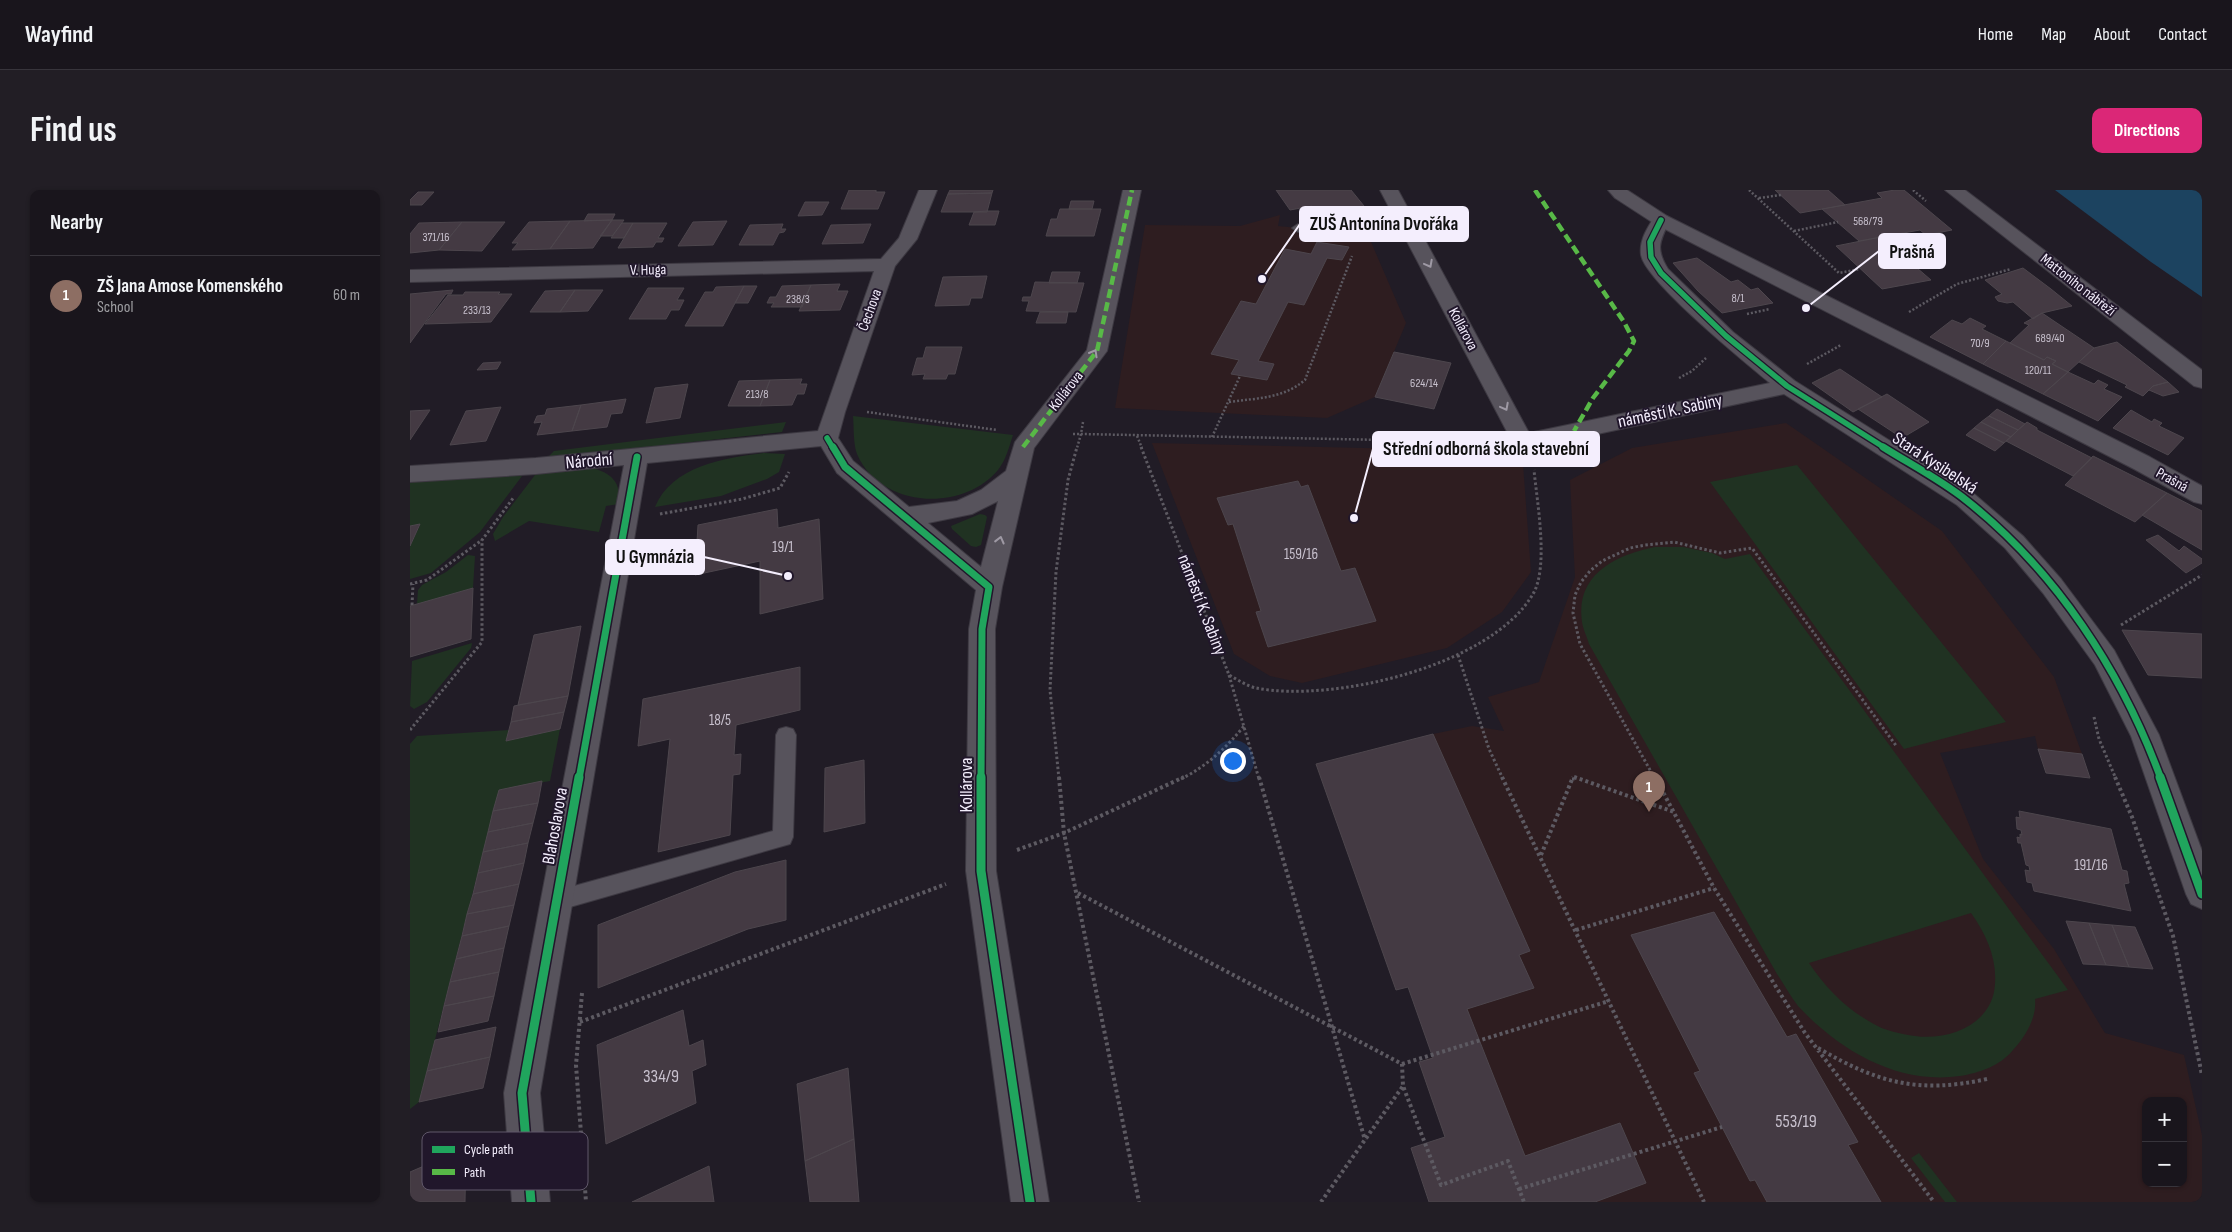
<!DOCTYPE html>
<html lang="en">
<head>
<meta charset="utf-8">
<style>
	:root { --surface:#19151c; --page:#221e25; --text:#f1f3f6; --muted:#9f9fa3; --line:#37343b; --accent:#db2777 }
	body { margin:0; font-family:"Sofia Sans Condensed",sans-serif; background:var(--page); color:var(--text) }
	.controls { position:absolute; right:15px; bottom:15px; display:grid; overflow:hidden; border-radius:10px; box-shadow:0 1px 4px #0004 }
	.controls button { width:45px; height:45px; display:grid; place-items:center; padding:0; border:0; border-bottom:1px solid var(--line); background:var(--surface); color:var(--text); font:25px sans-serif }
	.you { position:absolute; left:822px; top:570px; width:18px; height:18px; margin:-12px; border:4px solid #fff; border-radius:50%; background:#1a73e8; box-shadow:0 0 0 8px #1a73e833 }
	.badge { display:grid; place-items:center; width:32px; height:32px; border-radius:50%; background:var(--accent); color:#fff; font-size:16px; font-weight:700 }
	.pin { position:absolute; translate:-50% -41px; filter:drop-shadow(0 1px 2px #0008) }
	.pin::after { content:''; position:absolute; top:26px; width:18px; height:15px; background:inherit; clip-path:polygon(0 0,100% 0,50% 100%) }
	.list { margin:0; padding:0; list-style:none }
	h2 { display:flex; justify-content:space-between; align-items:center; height:65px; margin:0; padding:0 20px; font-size:21px }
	h2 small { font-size:16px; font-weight:400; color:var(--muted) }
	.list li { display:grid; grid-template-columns:32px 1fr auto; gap:15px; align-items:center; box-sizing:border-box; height:80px; padding:0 20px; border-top:1px solid var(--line) }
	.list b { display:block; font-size:19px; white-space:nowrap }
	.list p { margin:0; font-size:16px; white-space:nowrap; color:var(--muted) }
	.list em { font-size:16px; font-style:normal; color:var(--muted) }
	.map { position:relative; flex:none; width:1792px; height:1012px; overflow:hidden; border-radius:10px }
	header { display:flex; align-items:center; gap:30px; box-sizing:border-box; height:70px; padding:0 25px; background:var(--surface); border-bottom:1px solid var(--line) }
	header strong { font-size:24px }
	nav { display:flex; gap:28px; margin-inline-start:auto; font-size:18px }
	.intro { display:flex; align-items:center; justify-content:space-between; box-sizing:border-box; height:120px; padding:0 30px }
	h1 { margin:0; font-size:35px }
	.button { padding:12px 22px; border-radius:10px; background:var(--accent); color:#fff; font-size:18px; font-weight:700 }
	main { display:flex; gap:30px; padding:0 30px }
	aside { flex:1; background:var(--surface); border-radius:10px; box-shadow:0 1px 4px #0004 }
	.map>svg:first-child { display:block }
</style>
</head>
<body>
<header>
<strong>Wayfind</strong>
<nav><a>Home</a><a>Map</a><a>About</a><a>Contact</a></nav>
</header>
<div class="intro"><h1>Find us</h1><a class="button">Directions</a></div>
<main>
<aside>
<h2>Nearby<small></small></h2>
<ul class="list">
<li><span class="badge" style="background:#8d6e63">1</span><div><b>ZŠ Jana Amose Komenského</b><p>School</p></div><em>60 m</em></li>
</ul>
</aside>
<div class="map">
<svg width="1792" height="1012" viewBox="0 0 1792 1012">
	<rect width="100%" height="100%" fill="#211c26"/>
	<path fill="#2e1d20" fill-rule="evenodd" d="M870,25L868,36L958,45L996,133L965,207L917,228L705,218L735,35L830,36Z
		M1376,233L1532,341L1644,487L1672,564L1628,559L1625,546L1530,563L1573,669L1644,759L1695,843L1774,865L1792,945V1012H1019L1035,947L1009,872L1023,867L998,797L986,800L906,574L1023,544L1062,536L1094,541L1078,507L1129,492L1165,387L1160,290L1222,258ZM1736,911H1773V993H1736Z
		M742,253L1080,261L1102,266L1113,274L1121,382L1092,422L1037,458L892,493L860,486L824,464Z"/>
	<path fill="#203222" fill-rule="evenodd" d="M443,226L603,245C599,257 596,270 588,280C552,323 470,318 447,264C443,253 444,237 443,226Z
		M376,232L372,242L137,268L144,261Z
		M354,263L375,264L369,282L357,289L311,306L245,317C262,276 314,268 354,263Z
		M1387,275L1596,532L1494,559L1300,292Z
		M174,276C196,281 212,287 209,314L196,316L189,342L119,331L85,351L83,344L93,327L128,281Z
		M115,282L70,342L21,383L0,389V356L10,335L0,336V291Z
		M570,324L575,325L577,327L571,355L566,357L561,356L542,339L541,336Z
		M1245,357H1273L1302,363L1315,369L1340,364L1658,800L1625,809C1627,828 1615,847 1603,860C1590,876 1569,883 1550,886C1487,895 1429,860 1388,816C1380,806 1374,794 1367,784L1179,454C1177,447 1173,439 1172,432C1165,384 1206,365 1245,357ZM1561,723C1576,744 1587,768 1585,794C1583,834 1539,851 1505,846C1491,844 1475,841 1462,833C1435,818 1416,798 1399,773Z
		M58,365L65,366L63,398L7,414L8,400L12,395L36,382Z
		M62,453L61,458L17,512L4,519L0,516L2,471Z
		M150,539L140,591L89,600L9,912L0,919V554L7,546L99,540L97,551Z
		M1509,963L1547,1012H1535L1501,968Z"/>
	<path fill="#1c4360" d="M1645,0H1792V107L1741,72Z"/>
	<path fill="#443a43" stroke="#4d464d" d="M439,0H466V2H475L468,19H431Z
		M540,0H583L582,3L538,4Z
		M866,0H941L954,16L909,26L902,16L880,20Z
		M1365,0H1418L1435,15L1390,23Z
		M1485,0H1494L1542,40L1516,45L1510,40L1449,51L1412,19L1472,8L1467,3Z
		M8,2H24L12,15H0V10Z
		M582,3L577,22H531L538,4Z
		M661,11H684L682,19H659Z
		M395,12H419L412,25L388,26Z
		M650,19H691L684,46H636L641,29H647Z
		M577,21H589L585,35H559L564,22Z
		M178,24H205L202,30L174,31Z
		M202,30L183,58L140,59L160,31Z
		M202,30H214L202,46H190Z
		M160,31L140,59L102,60L108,53H102L119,32Z
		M317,31L303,55L268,56L283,32Z
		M52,32L29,60L0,63V44L9,33Z
		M52,32H95L72,61L29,60Z
		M212,33H223L214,48H201Z
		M223,33H257L248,48H254L252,52H246L243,57L208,58Z
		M373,34L371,39H376L374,42L369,43L363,55H329L340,35Z
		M461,34L453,53L412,54L421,35Z
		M1471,47L1521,90L1472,99L1426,56Z
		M907,52L939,57L932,70L917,68L894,115L878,112L848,171L864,174L857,190L821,184L829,170L801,164L831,111L846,114L875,59L901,64Z
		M1287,68L1321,92L1328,90L1341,100L1348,98L1363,113L1312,123L1288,101L1263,73Z
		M1613,78L1641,99L1662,116L1632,123L1623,129L1603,112L1597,113L1588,111L1585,107L1592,104L1575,90Z
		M642,82H670L667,93H639Z
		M577,86L572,108H561L559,115L525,116L533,87Z
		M625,92L674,93L666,122L616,121L619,111H612L613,107H621Z
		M430,94L427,101H438L430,120L389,121L401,95Z
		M401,95L392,117H361L364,113H357L360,107H366L372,96Z
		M334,96L313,136H275L295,102H303L306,97Z
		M334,96H347L338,113H325Z
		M238,98H274L267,110H274L269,120H261L256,129H219Z
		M43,100L41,104H36L0,153V104Z
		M165,100H193L178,121L150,122Z
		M165,100L150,122H120L135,101Z
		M55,102H90L88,104H102L81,132L15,134L38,105H53Z
		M630,122H658L656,133H626Z
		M1632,123L1684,158L1658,182L1642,174L1646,171L1637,167L1634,170L1600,153L1619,135L1614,133Z
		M1560,128L1576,136L1572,139L1596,151L1573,174L1520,147L1542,130L1552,134Z
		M1596,151L1634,170L1637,167L1646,171L1642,174L1658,182L1633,204L1573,174Z
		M1707,152L1758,192L1743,196L1733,206L1715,197L1717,195L1669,172L1684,158Z
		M516,157H552L545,184H538L536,189H513L515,184L502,185L507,168H513Z
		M984,162L1041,173L1024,219L965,207Z
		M91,172L87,179L67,180L73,173Z
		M1430,179L1472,207L1443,222L1402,193Z
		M1658,182L1684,194L1688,190L1698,195L1694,199L1712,207L1688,231L1633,204Z
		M392,189L390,194H397L394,204H387L382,215L350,216L360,190Z
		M360,190L350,216H318L329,191Z
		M1758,192L1769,202L1753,206L1739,200L1743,196Z
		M278,194L270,228L236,233L245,198Z
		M1477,204L1519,232L1492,248L1448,219Z
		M216,209L212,223L201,224L197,237L162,241L171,215Z
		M171,215L162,241L127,245L132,232L124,233L127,226L135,225L137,219Z
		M91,217L76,251L40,255L56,221Z
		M1587,219L1615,234L1608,240L1579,226Z
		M20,220L0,250V221Z
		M1721,220L1742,232L1744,229L1752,233L1749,236L1774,248L1758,265L1703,238Z
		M1579,226L1608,240L1601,247L1571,232Z
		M1571,232L1601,247L1594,253L1564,238Z
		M1617,232L1627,238V240L1682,268L1663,286L1596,251Z
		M1564,238L1594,253L1585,261L1556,245Z
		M1683,266L1757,303L1725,332L1655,295Z
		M888,291L891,297L898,295L931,381L945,378L966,431L858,457L846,422L851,421L823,334L818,335L807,308Z
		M1757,303L1792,321V360L1732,325Z
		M367,319L368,338L409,329L413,409L350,424V371L285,385L288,335Z
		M10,334L0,356V336Z
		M1748,345L1769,361L1774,356L1792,369V373L1776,383L1736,350Z
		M63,398L61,449L0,467V416Z
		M171,436L158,506L108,515L124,445Z
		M1712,440L1792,444V488L1738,485Z
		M390,477V520L326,535L324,565L331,564L330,584L323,585L320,645L248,662L260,549L228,556L233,509Z
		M158,506L154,522L101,532L104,516Z
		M154,522L150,539L96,551L101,532Z
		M1023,544L1120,761L1109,765L1124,798L1057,819L1115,966L1210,933L1236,993L1185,1012H1019L1001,958L1035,947L1009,872L1023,868L998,797L986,800L906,574Z
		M1628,559L1672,564L1680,588L1636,583Z
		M454,570L455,633L414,642L415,578Z
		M132,591L128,613L83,621L89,600Z
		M128,613L123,633L78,642L83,621Z
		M1609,621L1701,639L1712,680L1717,681L1719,693L1714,694L1721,721L1624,701L1622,693L1617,692L1615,680L1620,681L1619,676L1616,675L1611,653H1608L1607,647L1610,648V644L1612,645L1611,640L1607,639L1606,627L1610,628Z
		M123,633L118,653L73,662L78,642Z
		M118,653L114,673L68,683L73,662Z
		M376,670V730L338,739L188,798V735L325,682Z
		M114,673L109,694L63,704L68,683Z
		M109,694L104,715L57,724L63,704Z
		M104,715L99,736L52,746L57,724Z
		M1304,722L1377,847L1386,844L1448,952L1438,955L1471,1012H1357L1345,990L1340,991L1284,883L1290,881L1221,745Z
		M1656,731L1679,733L1696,775L1673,774Z
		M1679,733L1702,735L1719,777L1696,775Z
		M1702,735L1725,737L1743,779L1719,777Z
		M99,736L94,758L46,769L52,746Z
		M94,758L89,782L40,792L46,769Z
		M89,782L84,806L34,816L40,792Z
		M84,806L78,831L28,842L34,816Z
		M273,820L279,856L293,850L296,875L282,881L286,913L196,954L187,855Z
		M86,837L80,867L17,881L25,850Z
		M80,867L73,898L9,912L17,881Z
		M438,878L444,949L395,971L387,894Z
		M444,949L449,1012H400L395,971Z
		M56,958L55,1012H0V982Z
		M299,976L304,1012H222Z"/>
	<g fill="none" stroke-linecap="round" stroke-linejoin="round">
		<defs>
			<path id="service" d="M998,32L1004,36L1002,39L958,44L888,42L882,38L888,34L958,36Z
				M376,537L383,539L386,545L383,647L380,654L146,721L138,718L135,711L138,704L146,701L363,641L366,545L369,539Z"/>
			<path id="minor" d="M509,0H527L507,49L485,76L435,222L428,248L443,271L499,317L547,311L571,300L596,281L605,252L677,160L713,0H731L697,161L624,258L592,397L585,439L586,681L639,1012H601L556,681L559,439L566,400L427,283L411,256L237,273L130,903L140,1012H102L94,903L214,275L126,284L0,292V276L126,268L408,241L464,81L0,92V80L471,69L489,48ZM588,311L571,377L518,333L562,324Z
				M970,0H988L1119,243L1360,193C1335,172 1236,92 1231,65C1229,51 1237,38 1245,26L1251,25L1257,26L1260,30C1250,51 1245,58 1258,79L1323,142L1385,191L1563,303L1613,346L1651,389L1704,460L1749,545L1792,661V719L1781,714L1776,704L1721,546L1685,475L1633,403L1595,358L1547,315L1374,204L1113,260L1105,257Z"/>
			<path id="tertiary" d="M1198,0H1217L1257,26L1740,267L1792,296V314L1784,312L1724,279L1245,34L1205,8Z
				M1535,0H1555L1792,180V198L1784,196Z"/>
		</defs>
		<use href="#service" stroke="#3d3942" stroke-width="2"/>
		<use href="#minor" stroke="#3d3942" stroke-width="2"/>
		<use href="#tertiary" stroke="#3d3942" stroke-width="2"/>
		<path stroke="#5d5a62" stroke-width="2.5" stroke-dasharray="2 2" stroke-linecap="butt" d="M1339,0L1429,83L1450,79
			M1503,0L1516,11
			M1349,8L1371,5
			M1384,41L1428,32
			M1499,122L1547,94L1601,79
			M1337,124L1360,119
			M1397,174L1431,155
			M1269,188L1282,181L1296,168
			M819,212C847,208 872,209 895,190L942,66
			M457,222L587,240
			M673,232L671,244L1077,252
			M663,244H671L667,258
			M727,246L732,258
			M802,247L830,186"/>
		<path stroke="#5d5a62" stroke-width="3" stroke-dasharray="2.5 2.5" stroke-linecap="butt" d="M731,257L819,485C828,490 837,496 846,498C923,513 1081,476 1123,404C1139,377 1127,312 1124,280
			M250,324L332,309L370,298L379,282
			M0,394L17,390L72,350
			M2,415L3,394
			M1711,435L1792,385
			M1048,465L1079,559L1093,589
			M819,485L849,589
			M1684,527L1689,549L1706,589
			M0,540L72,452V350L104,307
			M649,589L640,500L646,382L658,290L667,257
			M771,589C797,576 816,558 834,536
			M1162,589H1167
			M1245,589L1170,454L1163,423L1165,405L1171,392L1180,381L1192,371L1220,358L1235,355L1264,352L1310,363L1342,358L1487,557"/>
		<path stroke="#5d5a62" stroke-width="4" stroke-dasharray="3 3" stroke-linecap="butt" d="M649,587L654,643L729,1012
			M849,587L955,950
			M1092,587L1294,1012
			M1164,587L1264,622
			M1245,587L1304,698L1395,843L1524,1012
			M1705,587L1722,627L1763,746L1792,885
			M607,660L654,643L774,587
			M1131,665L1163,587
			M668,703L992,874L993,896L1031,995L1098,971L1114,1012
			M1166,740L1304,698
			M172,803L166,875L176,1012
			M170,832L536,694
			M1408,858C1468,893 1508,904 1577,889
			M992,874L1199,811
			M1109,999L1312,937
			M911,1012L993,896"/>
		<use href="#service" fill="#57535c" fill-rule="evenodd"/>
		<use href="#minor" fill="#57535c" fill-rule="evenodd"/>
		<use href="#tertiary" fill="#57535c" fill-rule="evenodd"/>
		<path stroke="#58b947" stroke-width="4.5" stroke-dasharray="9 4.5" stroke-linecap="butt" d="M1125,0L1214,132L1224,151L1219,161L1183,208L1164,241
			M613,257L687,161L722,0"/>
		<defs>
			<path id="cycleway-far2" d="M1251,30L1240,52L1241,67L1251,83L1316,146L1377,196L1475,258
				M417,248L423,258"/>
			<path id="cycleway-far1" d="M423,257L435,277L579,397L572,439L571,589
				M1473,257C1500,274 1531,290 1556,310C1646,381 1712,482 1751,589
				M169,589L227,267"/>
			<path id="cycleway" d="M571,587V681L620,1012
				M1750,587L1792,704
				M121,1012L112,903L169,587"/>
		</defs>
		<use href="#cycleway-far2" stroke="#21172b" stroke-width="8"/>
		<use href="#cycleway-far1" stroke="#21172b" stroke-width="10"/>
		<use href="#cycleway" stroke="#21172b" stroke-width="12"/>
		<use href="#cycleway-far2" stroke="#20a55d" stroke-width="5.5"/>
		<use href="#cycleway-far1" stroke="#20a55d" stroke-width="7"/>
		<use href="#cycleway" stroke="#20a55d" stroke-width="9"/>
	</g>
	<defs><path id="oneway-chevron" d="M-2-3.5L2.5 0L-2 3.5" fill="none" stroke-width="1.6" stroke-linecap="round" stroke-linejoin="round" transform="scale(1.25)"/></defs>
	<g stroke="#9e99a4">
		<use href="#oneway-chevron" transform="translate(1019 74) rotate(62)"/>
		<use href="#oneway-chevron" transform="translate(684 163) rotate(-60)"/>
		<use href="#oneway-chevron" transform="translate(1095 217) rotate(62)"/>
		<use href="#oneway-chevron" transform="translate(590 350) rotate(-76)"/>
	</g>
	<g text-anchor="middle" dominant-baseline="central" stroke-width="4" stroke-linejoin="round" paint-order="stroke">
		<g font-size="12" fill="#c8c1ce">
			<text x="1458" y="31">568/79</text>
			<text x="26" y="47">371/16</text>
			<text x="1328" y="108">8/1</text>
			<text x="388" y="109">238/3</text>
			<text x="67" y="120">233/13</text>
			<text x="1640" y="148">689/40</text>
			<text x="1570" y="153">70/9</text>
			<text x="1628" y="180">120/11</text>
			<text x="1014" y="193">624/14</text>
			<text x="347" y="204">213/8</text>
		</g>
		<g font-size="15" fill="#f4eefd" stroke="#21172b">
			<text transform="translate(238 80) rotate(-1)">V. Huga</text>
			<text transform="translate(1668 95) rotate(38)">Mattoniho nábřeží</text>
			<text transform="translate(460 120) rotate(-70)">Čechova</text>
			<text transform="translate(1053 139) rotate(62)">Kollárova</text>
			<text transform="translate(656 201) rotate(-52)">Kollárova</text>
			<text transform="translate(1762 290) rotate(29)">Prašná</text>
		</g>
		<g font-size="15" fill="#c8c1ce">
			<text x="373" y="357">19/1</text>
			<text x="891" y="364">159/16</text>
			<text x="310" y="530">18/5</text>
			<text x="1681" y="675">191/16</text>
		</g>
		<g font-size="18" fill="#f4eefd" stroke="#21172b">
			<text transform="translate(1260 221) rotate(-12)">náměstí K. Sabiny</text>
			<text transform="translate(179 271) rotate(-5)">Národní</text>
			<text transform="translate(1525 273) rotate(33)">Stará Kysibelská</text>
			<text transform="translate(792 415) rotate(69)">náměstí K. Sabiny</text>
			<text transform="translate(556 595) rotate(-90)">Kollárova</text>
			<text transform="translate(145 636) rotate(-80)">Blahoslavova</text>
		</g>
		<g font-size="18" fill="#c8c1ce">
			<text x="251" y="886">334/9</text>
			<text x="1386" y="931">553/19</text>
		</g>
	</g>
	<rect x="12" y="942" width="166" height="58" rx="8" fill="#21172b" stroke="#60586a" stroke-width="1"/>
	<rect x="22" y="956" width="23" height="7" fill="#20a55d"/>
	<rect x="22" y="979" width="23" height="6" fill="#58b947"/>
	<g font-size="14" fill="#f4eefd">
		<text x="54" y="964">Cycle path</text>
		<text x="54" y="987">Path</text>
	</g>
	<path fill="none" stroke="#f4eefd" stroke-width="2" d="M852 89L890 34M1396 118L1469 61M944 328L963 259M378 386L294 367"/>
	<g fill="#f4eefd" stroke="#21172b" stroke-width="2">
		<circle cx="852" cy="89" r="5"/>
		<circle cx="1396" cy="118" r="5"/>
		<circle cx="944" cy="328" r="5"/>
		<circle cx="378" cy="386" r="5"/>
	</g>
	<g fill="#f4eefd" stroke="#f4eefd" stroke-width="2">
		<rect x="890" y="17" width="168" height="34" rx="5"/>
		<rect x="1469" y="44" width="66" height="34" rx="5"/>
		<rect x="963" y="242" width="226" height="34" rx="5"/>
		<rect x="196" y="350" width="98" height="34" rx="5"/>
	</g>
	<g font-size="19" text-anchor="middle" font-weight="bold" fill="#111">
		<text x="974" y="40">ZUŠ Antonína Dvořáka</text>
		<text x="1502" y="68">Prašná</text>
		<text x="1076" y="265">Střední odborná škola stavební</text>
		<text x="245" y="373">U Gymnázia</text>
	</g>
</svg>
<div class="controls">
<button>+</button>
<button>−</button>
</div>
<div class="you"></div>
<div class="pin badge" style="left:1239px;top:622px;background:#8d6e63">1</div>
</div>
</main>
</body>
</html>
